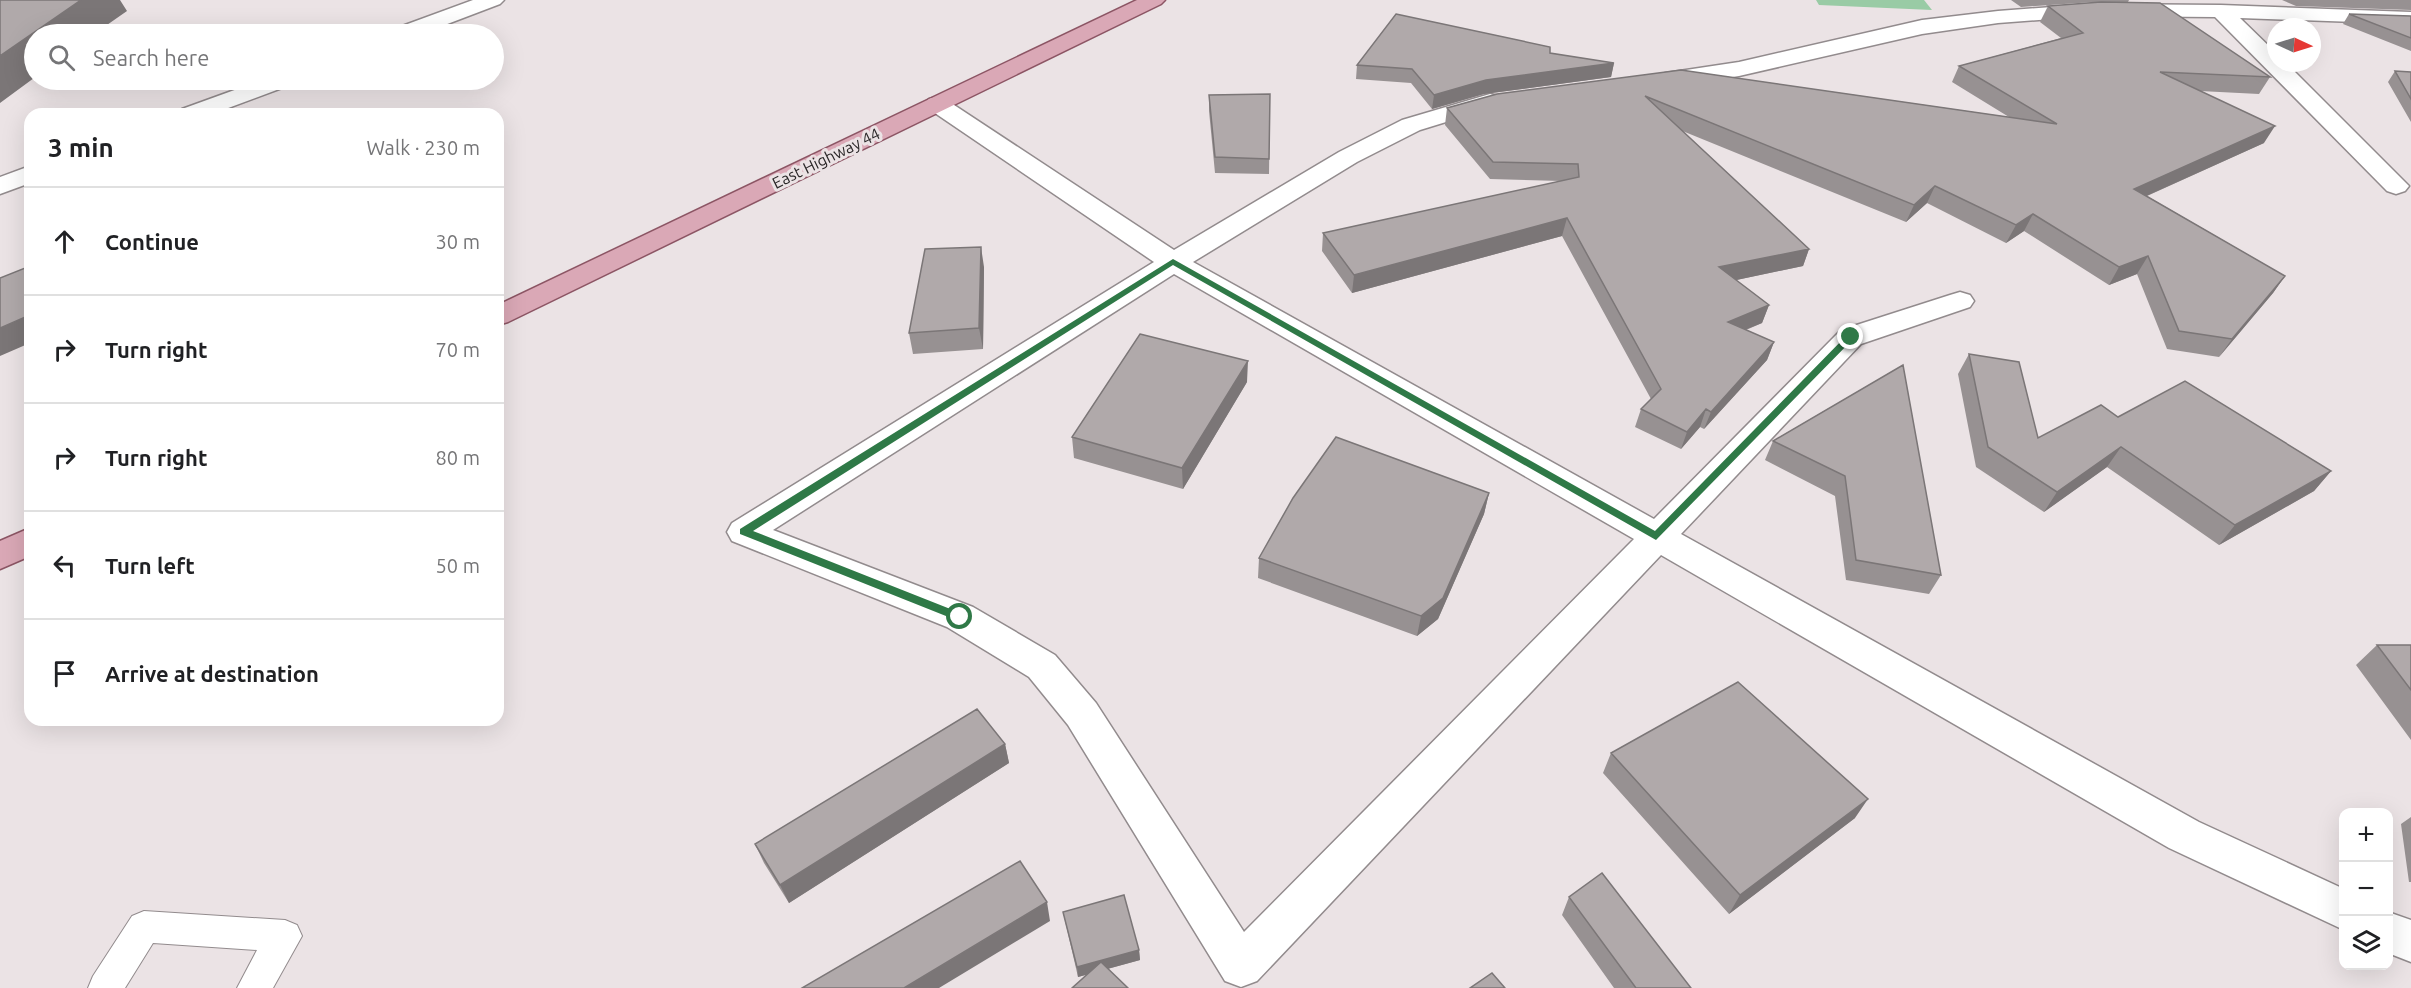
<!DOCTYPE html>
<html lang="en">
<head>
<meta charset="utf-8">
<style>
	:root { --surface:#fff; --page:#f2f2f2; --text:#202124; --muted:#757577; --line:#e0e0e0 }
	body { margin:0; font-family:Ubuntu,sans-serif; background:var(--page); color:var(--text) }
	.controls { position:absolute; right:18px; bottom:18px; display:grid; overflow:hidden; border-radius:12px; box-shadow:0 6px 24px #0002 }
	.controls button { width:54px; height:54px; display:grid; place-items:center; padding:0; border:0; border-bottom:2px solid var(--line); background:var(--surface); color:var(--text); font:30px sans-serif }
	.compass { position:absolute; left:2267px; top:18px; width:54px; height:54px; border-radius:50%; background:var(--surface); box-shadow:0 6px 24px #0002; rotate:94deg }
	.stop { position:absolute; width:18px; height:18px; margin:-14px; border:4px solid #2f7947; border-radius:50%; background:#fff }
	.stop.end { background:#2f7947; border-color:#fff; box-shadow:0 2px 6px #0008 }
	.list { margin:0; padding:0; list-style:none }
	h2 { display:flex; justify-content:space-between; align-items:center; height:78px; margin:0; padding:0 24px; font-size:26px }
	h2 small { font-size:20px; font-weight:400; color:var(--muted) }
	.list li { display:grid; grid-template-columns:39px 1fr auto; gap:18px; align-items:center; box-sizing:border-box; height:108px; padding:0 24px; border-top:2px solid var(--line) }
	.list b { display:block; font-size:22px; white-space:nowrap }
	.list em { font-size:20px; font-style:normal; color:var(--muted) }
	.icon { flex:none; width:33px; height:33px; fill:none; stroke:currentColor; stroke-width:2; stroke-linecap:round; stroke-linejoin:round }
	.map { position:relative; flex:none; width:2411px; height:988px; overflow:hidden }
	.search { position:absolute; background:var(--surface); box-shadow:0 6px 24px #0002; left:24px; top:24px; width:480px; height:66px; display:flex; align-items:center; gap:15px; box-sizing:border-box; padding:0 21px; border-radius:33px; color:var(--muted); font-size:22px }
	.panel { position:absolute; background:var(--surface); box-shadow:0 6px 24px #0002; left:24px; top:108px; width:480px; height:618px; border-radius:18px }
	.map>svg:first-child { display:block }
</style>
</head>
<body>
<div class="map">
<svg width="2411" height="988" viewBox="0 0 2411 988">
	<rect width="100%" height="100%" fill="#ebe3e5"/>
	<path fill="#99cba5" d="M1816,0H1924L1932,10L1819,5Z"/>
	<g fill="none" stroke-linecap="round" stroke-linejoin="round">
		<defs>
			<path id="service" d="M144,911L285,920L297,925L302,936L273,988H237L257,950L153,943L125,988H88L93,976L132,916Z"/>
			<path id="minor" d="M473,0H504L500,4L421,34H391L394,29Z
				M2093,4L2221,5L2411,12V24L2240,18L2276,53V63H2286L2409,186L2405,191L2396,194L2387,191L2215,17L2093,16L1998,23L1922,34L1739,76L1666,87L1658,85L1654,80L1658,75L1666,73L1739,62L1922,20L1998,11Z
				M262,80H294L290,85L212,114H178L182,109Z
				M1490,94L1498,96L1502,101L1498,106L1420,130L1357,162L1193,262L1654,519L1841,330L1950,295L1960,292L1970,295L1974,301L1970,307L1861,344L1681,534L2199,822L2344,889V930L2169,848L1661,555L1257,981L1241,987L1225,981L1068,725L1029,677L947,627L732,541L727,532L732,523L1154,262L929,109L925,104L929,99L937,97L945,99L1174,250L1339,152L1402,120ZM1174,274L1634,539L1244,932L1096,703L1055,655L973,607L773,530Z
				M30,166V183L0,194V177Z
				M2388,912L2411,920V962L2388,953Z"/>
			<path id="primary" d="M1137,0H1165L1161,4L508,322L498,325V305Z
				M30,528V556L0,569V541Z"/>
		</defs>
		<use href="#service" stroke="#928b8d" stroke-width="2"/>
		<use href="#minor" stroke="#928b8d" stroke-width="3"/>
		<use href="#primary" stroke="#8c5564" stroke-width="3"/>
		<use href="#service" fill="#fff" fill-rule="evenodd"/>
		<use href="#minor" fill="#fff" fill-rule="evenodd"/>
		<use href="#primary" fill="#daa8b6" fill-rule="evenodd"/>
	</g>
	<path fill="#979192" d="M2011,0H2129L2128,2H2093L2021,7Z
		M2282,0H2411V10L2296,6Z
		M2048,6L2270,77L2259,94L2200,91L2264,143L2147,196L2285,276L2273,293L2219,357L2167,349L2137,274L2109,285L2024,231L2006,243L1927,203L1906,222L1680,130L1809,249L1803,266L1736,280L1769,305L1762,323L1746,330L1774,342L1767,360L1704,429L1700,427L1681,449L1635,427L1641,409L1651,399L1562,236L1352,293L1322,251L1323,233L1562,181L1490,179L1445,125L1447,108L1681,70L2009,117L1952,82L1959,66L2061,38L2040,22Z
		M2349,14L2411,16V51L2343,24Z
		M1550,53L1614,63L1611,77L1484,94L1432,109L1411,83L1356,79L1357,65Z
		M2395,71L2411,72V122L2388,82Z
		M1270,94L1269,174L1215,173L1209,111V95Z
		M984,267L983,349L913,354L909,333Z
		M1969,354L2038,438L2118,417L2331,471L2314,491L2219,545L2107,467L2044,512L1976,467L1958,374Z
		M1903,365L1941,575L1929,594L1846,580L1835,496L1765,460L1773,441Z
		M1247,382L1183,489L1074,458L1072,437Z
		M1489,493L1484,514L1438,619L1417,636L1258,578L1259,558Z
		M2377,645H2411V740L2356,665Z
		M1005,744L1009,763L789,903L764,863L755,844Z
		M1611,753L1855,818L1729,914L1603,773Z
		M2411,817V882H2409L2401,824Z
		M1569,897L1691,988H1614L1562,915Z
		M1063,912L1139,950L1140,960L1078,977Z"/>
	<path fill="#7b7677" d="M81,0H120L127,11L94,34H34V78L0,103V56Z
		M1614,63L1611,77L1484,94L1432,109L1434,95L1486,80Z
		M2275,126L2264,143L2124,206L2134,189Z
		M1935,186L1927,203L1906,222L1914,205Z
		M2033,214L2024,231L2006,243L2016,225Z
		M1567,218L1562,236L1352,293L1354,275Z
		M981,247L984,267L983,349L979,328Z
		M1809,249L1803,266L1713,285L1719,267Z
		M2148,256L2137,274L2109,285L2119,267Z
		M2285,276L2273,293L2219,357L2232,339Z
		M1769,305L1762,323L1722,339L1728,322Z
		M30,315V343L0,356V328Z
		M1774,342L1767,360L1704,429L1711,412Z
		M1248,361L1247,382L1183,489L1182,468Z
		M1706,409L1700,427L1681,449L1687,432Z
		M2121,447L2107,467L2044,512L2057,492Z
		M2331,471L2314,491L2219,545L2235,525Z
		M1489,493L1484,514L1438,619L1417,636L1421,616Z
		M1005,744L1009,763L789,903L780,885Z
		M1868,799L1855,818L1729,914L1740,895Z
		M1047,902L1050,921L939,988H904Z
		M1139,950L1140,960L1078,977L1077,967Z"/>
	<path fill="#b0a9aa" stroke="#7b7677" stroke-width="1.5" d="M0,0H81L0,56Z
		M2101,2L2160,3L2270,77L2160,72L2275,126L2134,189L2285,276L2232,339L2179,331L2148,256L2119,267L2033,214L2016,225L1935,186L1914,205L1645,96L1809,249L1719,267L1769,305L1728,322L1774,342L1711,412L1706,409L1687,432L1641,409L1661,389L1567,218L1354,275L1323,233L1579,177L1578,164L1493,162L1447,108L1497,94L1681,70L2057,124L1959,66L2083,33L2048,6Z
		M1396,14L1550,47V53L1614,63L1486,80L1434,95L1412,69L1357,65Z
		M2349,14L2411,16V38Z
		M2395,71L2411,72V99Z
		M1270,94L1269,159L1215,157L1209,95Z
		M981,247L979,328L909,333L925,249Z
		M30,266V315L0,328V278Z
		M1140,334L1248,361L1182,468L1072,437Z
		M1969,354L2019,362L2038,438L2101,405L2118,417L2185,381L2331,471L2235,525L2121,447L2057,492L1988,447Z
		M1903,365L1941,575L1856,560L1845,476L1773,441Z
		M1336,437L1489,493L1443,598L1421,616L1259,558L1293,498Z
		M2377,645H2411V690Z
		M1738,682L1868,799L1740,895L1611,753Z
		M977,709L1005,744L780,885L755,844Z
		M1020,861L1047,902L904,988H802Z
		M1602,873L1691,988H1636L1569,897Z
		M1124,895L1139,950L1077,967L1063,912Z
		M1101,962L1128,988H1072Z
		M1492,973L1505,988H1470Z"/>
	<path fill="#2f7947" d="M1173,259L1655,531L1847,335L1855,337L1656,540L1173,265L753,531L963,614V620H956L740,534V529Z"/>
	<g text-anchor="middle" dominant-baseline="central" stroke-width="6" stroke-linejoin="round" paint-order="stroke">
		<g font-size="16" fill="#2a2728" stroke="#ebe3e5">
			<text transform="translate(826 158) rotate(-26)">East Highway 44</text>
		</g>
	</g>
</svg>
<div class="controls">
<button>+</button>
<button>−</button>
<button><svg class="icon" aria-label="layers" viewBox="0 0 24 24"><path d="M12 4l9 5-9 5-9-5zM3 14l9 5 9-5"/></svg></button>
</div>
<svg class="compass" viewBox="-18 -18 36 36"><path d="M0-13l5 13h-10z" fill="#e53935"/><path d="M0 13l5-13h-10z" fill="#757577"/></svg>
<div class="stop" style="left:960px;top:617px"></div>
<div class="stop end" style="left:1851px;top:337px"></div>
<div class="search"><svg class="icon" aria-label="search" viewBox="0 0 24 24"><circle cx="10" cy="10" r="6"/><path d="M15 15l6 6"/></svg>Search here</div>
<section class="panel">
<h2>3 min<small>Walk · 230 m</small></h2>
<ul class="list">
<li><svg class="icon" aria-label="ahead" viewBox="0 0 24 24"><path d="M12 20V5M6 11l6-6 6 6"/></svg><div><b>Continue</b></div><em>30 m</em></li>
<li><svg class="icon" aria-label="right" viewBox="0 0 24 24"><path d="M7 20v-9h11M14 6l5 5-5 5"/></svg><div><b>Turn right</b></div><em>70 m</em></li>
<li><svg class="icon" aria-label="right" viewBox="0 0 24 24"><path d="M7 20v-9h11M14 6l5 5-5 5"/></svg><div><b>Turn right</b></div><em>80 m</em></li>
<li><svg class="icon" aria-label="left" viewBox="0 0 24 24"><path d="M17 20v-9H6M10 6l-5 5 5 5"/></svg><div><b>Turn left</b></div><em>50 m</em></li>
<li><svg class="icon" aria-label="arrive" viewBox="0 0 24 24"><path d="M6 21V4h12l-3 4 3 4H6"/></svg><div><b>Arrive at destination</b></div></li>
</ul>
</section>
</div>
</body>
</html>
